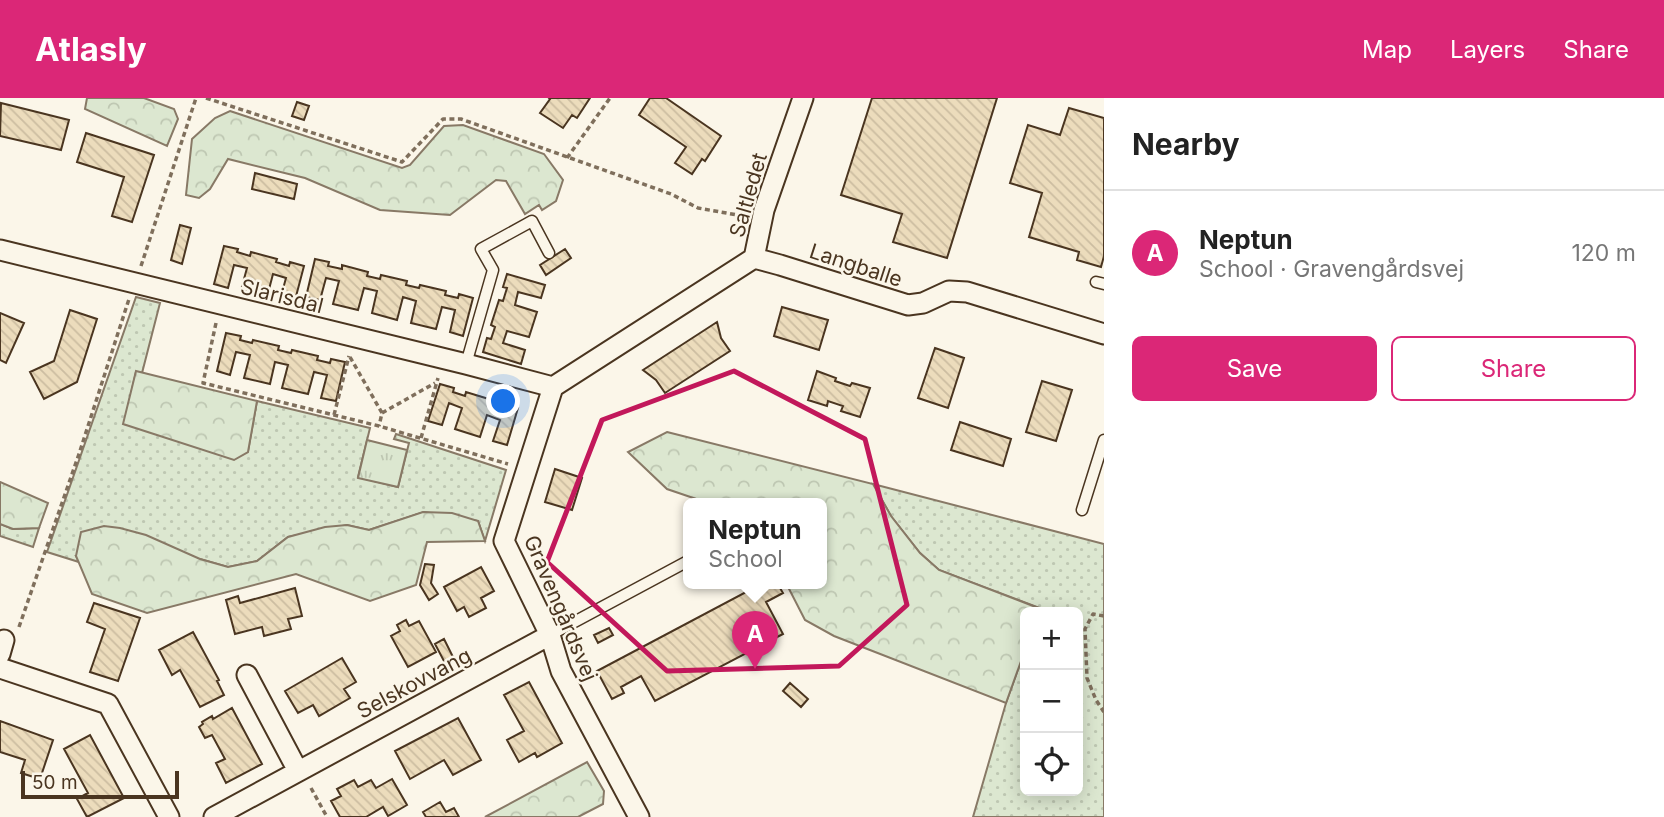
<!DOCTYPE html>
<html lang="en">
<head>
<meta charset="utf-8">
<style>
	:root { --surface:#fff; --page:#f2f2f2; --text:#222; --muted:#767676; --line:#e0e0e0; --accent:#db2777 }
	body { margin:0; font-family:Inter,sans-serif; background:var(--page); color:var(--text) }
	.controls { position:absolute; right:21px; bottom:21px; display:grid; overflow:hidden; border-radius:10px; box-shadow:0 4px 18px #0003 }
	.controls button { width:63px; height:63px; display:grid; place-items:center; padding:0; border:0; border-bottom:2px solid var(--line); background:var(--surface); color:var(--text); font:35px sans-serif }
	.scale { position:absolute; left:21px; bottom:18px; width:158px; box-sizing:border-box; padding-left:7px; border:4px solid #4a3520; border-top:0; font-size:19px; line-height:24px; white-space:nowrap; color:#4a3520; -webkit-text-stroke:5px #fbf6e9; paint-order:stroke }
	.you { position:absolute; left:504px; top:304px; width:24px; height:24px; margin:-18px; border:5px solid #fff; border-radius:50%; background:#1a73e8; box-shadow:0 0 0 10px #1a73e833 }
	.badge { display:grid; place-items:center; width:46px; height:46px; border-radius:50%; background:var(--accent); color:#fff; font-size:23px; font-weight:700 }
	.pin { position:absolute; translate:-50% -58px; filter:drop-shadow(0 2px 4px #0008) }
	.pin::after { content:''; position:absolute; top:37px; width:24px; height:21px; background:inherit; clip-path:polygon(0 0,100% 0,50% 100%) }
	.popup { position:absolute; left:683px; top:400px; width:144px; height:91px; box-sizing:border-box; display:grid; place-content:center; border-radius:10px; background:var(--surface); filter:drop-shadow(0 2px 5px #0005); font-size:23px; white-space:nowrap; color:var(--muted) }
	.popup b { font-size:26px; color:var(--text) }
	.popup::after { content:''; position:absolute; left:50%; top:100%; margin-left:-14px; border:14px solid transparent; border-top-color:var(--surface) }
	.list { margin:0; padding:0; list-style:none }
	h2 { display:flex; justify-content:space-between; align-items:center; height:91px; margin:0; padding:0 28px; font-size:30px }
	h2 small { font-size:23px; font-weight:400; color:var(--muted) }
	.list li { display:grid; grid-template-columns:46px 1fr auto; gap:21px; align-items:center; box-sizing:border-box; height:126px; padding:0 28px; border-top:2px solid var(--line) }
	.list b { display:block; font-size:26px; white-space:nowrap }
	.list p { margin:0; font-size:23px; white-space:nowrap; color:var(--muted) }
	.list em { font-size:23px; font-style:normal; color:var(--muted) }
	.actions { display:flex; gap:14px; padding:21px 28px }
	.actions a { flex:1; padding:16px 0; border:2px solid var(--accent); border-radius:10px; text-align:center; font-size:24px; color:var(--accent) }
	.actions .main { background:var(--accent); color:#fff }
	.icon { flex:none; width:38px; height:38px; fill:none; stroke:currentColor; stroke-width:2; stroke-linecap:round; stroke-linejoin:round }
	.map { position:relative; flex:none; width:1104px; height:719px; overflow:hidden }
	header { display:flex; align-items:center; gap:42px; box-sizing:border-box; height:98px; padding:0 35px; background:var(--accent); color:#fff }
	header strong { font-size:33px }
	nav { display:flex; gap:38px; margin-inline-start:auto; font-size:24px }
	main { display:flex }
	aside { flex:1; background:var(--surface) }
	.map>svg:first-child { display:block }
</style>
</head>
<body>
<header>
<strong>Atlasly</strong>
<nav><a>Map</a><a>Layers</a><a>Share</a></nav>
</header>
<main>
<div class="map">
<svg width="1104" height="719" viewBox="0 0 1104 719">
	<defs>
		<pattern id="grass-dots" width="8" height="8" patternUnits="userSpaceOnUse" patternTransform="scale(1.75)"><rect width="8" height="8" fill="#dce7d0"/><path d="M2 2h.1M6 6h.1" fill="none" stroke="#bec7b2" stroke-width="1.8" stroke-linecap="round"/></pattern>
		<pattern id="forest-crowns" width="20" height="18" patternUnits="userSpaceOnUse" patternTransform="scale(1.75)"><rect width="20" height="18" fill="#dce7d0"/><path d="M2 6a3 3 0 1 1 6 0M12 15a3 3 0 1 1 6 0" fill="none" stroke="#bec7b2"/></pattern>
		<pattern id="park-tufts" width="24" height="20" patternUnits="userSpaceOnUse" patternTransform="scale(1.75)"><rect width="24" height="20" fill="#dce7d0"/><path d="M3 7l-1-3M5 7V3M7 7l1-3M15 17l-1-3M17 17v-4M19 17l1-3" fill="none" stroke="#bec7b2"/></pattern>
		<pattern id="building-back-hatch" width="6" height="6" patternUnits="userSpaceOnUse" patternTransform="scale(1.75)"><rect width="6" height="6" fill="#ecdcbc"/><path d="M-1 5l2 2M0 0l6 6M5-1l2 2" fill="none" stroke="#ccbda1"/></pattern>
	</defs>
	<rect width="100%" height="100%" fill="#fbf6e9"/>
	<path fill="url(#grass-dots)" stroke="#887966" stroke-width="2" d="M136,199L160,205L142,275L136,274L124,326L248,353L257,303L370,330L358,379L398,389L409,345L394,341L396,336L506,372L485,443L478,423L424,414L369,432L347,427L288,439L257,463L228,469L200,461L76,458L79,464L47,454Z
		M873,386L1104,446V719H973L1006,605L1025,552V693H1078V514H1039L1040,510L939,472L920,455L891,418Z
		M0,426L13,431L39,430L33,449L0,438Z"/>
	<path fill="url(#forest-crowns)" stroke="#887966" stroke-width="2" d="M87,0H144L174,11L178,21L167,48L85,11Z
		M230,13L402,70L410,67L444,28L463,27L544,56L563,82L556,103L542,112L539,107L525,116L506,83L496,82L450,117L380,112L305,80L228,61L210,91L199,100L186,97L192,41L215,20Z
		M136,273L257,303L248,354L234,362L123,326Z
		M667,334L873,386L891,418L920,455L939,472L1041,511L1039,514H1025V552L1006,605L834,538L805,522L786,485H822V405H708L667,391L628,354Z
		M0,384L48,405L39,430L13,431L0,426Z
		M423,414L452,415L478,423L485,443L427,444L416,487L370,503L296,476L147,515L92,496L76,458L81,434L104,428L120,430L146,437L200,461L228,469L257,463L288,439L325,429L347,427L369,432Z
		M587,664L604,693L603,706L578,719H485Z"/>
	<path fill="url(#park-tufts)" stroke="#887966" stroke-width="2" d="M367,342L407,352L398,389L358,380Z"/>
	<path fill="url(#building-back-hatch)" stroke="#4a3520" stroke-width="2" d="M549,0H590L577,20L572,17L563,30L540,15L550,1Z
		M650,0H666L721,38L705,63L702,61L692,76L675,65L686,49L639,17Z
		M872,0H997L947,160L893,144L902,116L841,97Z
		M297,4L309,8L304,22L292,18Z
		M1,5L69,22L61,52L0,38Z
		M1069,10L1104,20V158L1101,169L1077,162L1079,154L1029,139L1042,95L1010,85L1028,27L1060,37Z
		M86,35L154,57L132,124L112,118L124,79L77,64Z
		M255,75L297,86L294,101L252,91Z
		M180,127L191,130L182,166L171,162Z
		M224,148L238,151L237,154L250,158L251,154L277,161L276,164L289,168L290,164L304,168L294,206L280,202L286,180L273,176L267,199L241,192L247,170L234,167L228,190L214,186Z
		M565,151L571,160L546,177L540,167Z
		M315,161L329,164L328,168L342,171V167L368,174L367,178L380,181L381,177L407,183L406,187L419,190L420,187L446,193L445,197L458,200L459,196L473,200L463,238L450,234L455,212L442,209L436,231L411,225L416,203L403,199L397,222L372,215L377,193L364,190L358,212L333,206L339,183L326,180L320,202L306,199Z
		M507,176L545,187L541,200L518,194L515,207L537,214L529,239L507,233L503,245L525,252L521,266L483,254L487,240L491,241L495,229L491,227L499,202L503,203L507,190L503,189Z
		M782,209L828,222L819,252L774,238Z
		M70,212L97,221L77,284L44,301L30,274L54,263Z
		M0,215L24,225L6,265L0,262Z
		M717,224L721,240L730,253L665,295L656,282L643,272Z
		M226,235L241,238L240,242L252,245L253,242L279,248L278,252L291,255L292,252L318,258L317,262L330,265L331,261L345,264L336,303L321,300L327,277L314,274L308,296L282,290L288,267L275,264L270,286L244,280L250,257L236,254L230,277L217,273Z
		M935,250L964,260L948,310L918,300Z
		M817,273L836,280L835,283L850,288L852,285L870,290L860,319L841,313L843,308L828,303L827,308L808,302Z
		M1042,283L1072,292L1056,343L1026,334Z
		M440,286L454,290L453,294L465,298L466,294L492,302L491,305L503,309L504,306L518,310L507,347L493,343L500,322L487,317L480,339L455,331L462,310L449,305L442,327L428,323Z
		M960,324L1011,341L1003,368L951,352Z
		M555,371L582,380L572,412L545,404Z
		M425,466L434,467L431,485L438,496L429,502L420,487Z
		M481,469L494,493L481,500L486,510L469,519L464,509L457,513L444,489Z
		M763,485H777L783,495L766,504L783,536L655,603L641,578L621,589L624,595L612,601L597,573Z
		M295,490L302,518L288,521L291,531L264,538L262,529L235,536L226,502L238,498L240,505Z
		M94,505L140,520L118,583L90,574L105,531L87,524Z
		M406,522L409,528L419,523L436,554L408,569L391,538L400,533L397,527Z
		M609,530L613,537L598,545L594,537Z
		M193,534L219,582L217,583L224,597L200,609L180,572L172,577L159,552Z
		M444,541L454,561L445,565L435,546Z
		M342,560L356,584L344,591L350,600L319,618L313,607L298,615L285,593Z
		M529,584L562,645L537,659L535,655L519,664L507,642L524,633L504,597Z
		M790,585L808,601L801,609L783,593Z
		M232,610L262,666L226,685L216,665L225,661L212,637L205,640L199,629L203,626L202,624L212,618L213,621Z
		M458,620L481,662L453,677L444,662L410,681L395,653Z
		M0,623L53,642L40,681L21,675L25,662L0,654Z
		M90,637L124,700L87,719L77,701L88,695L64,651Z
		M392,681L407,707L388,718L383,709L366,719H340L331,703L341,698L337,691L354,682L358,689L371,682L376,690Z
		M440,704L446,714L454,710L459,719H426L423,714Z"/>
	<g fill="none" stroke-linecap="round" stroke-linejoin="round">
		<defs>
			<path id="lane" d="M1096,184L1104,186
				M466,266L493,172L481,151L532,123L549,155
				M1082,412L1104,342
				M550,537L688,463"/>
			<path id="street" d="M0,152L466,266L553,289
				M754,160L780,167L908,207L923,205L949,193L967,194L1104,236
				M0,556L4,542
				M0,570L108,606L169,719
				M247,577L298,673
				M214,719L550,537
				M639,719L561,573L550,537L504,443L553,289L754,160L764,112L803,0"/>
		</defs>
		<use href="#lane" stroke="#4a3520" stroke-width="13"/>
		<use href="#street" stroke="#4a3520" stroke-width="23"/>
		<path stroke="#7f6f5c" stroke-width="3.5" stroke-dasharray="5 3.5" stroke-linecap="butt" d="M206,0L402,64L443,21H461L671,96L698,110L743,118
			M567,60L610,0
			M141,168L196,0
			M216,225L203,285L379,328L508,366
			M350,259L382,315L379,328
			M382,315L435,285
			M334,317L349,258
			M421,340L438,280
			M1104,518L1093,516L1085,531L1087,580L1096,602L1104,614
			M19,529L79,356L129,201
			M311,690L327,719"/>
		<use href="#lane" stroke="#fbf6e9" stroke-width="10"/>
		<use href="#street" stroke="#fbf6e9" stroke-width="19"/>
	</g>
	<path fill="none" stroke="#c2185b" stroke-width="5" stroke-linejoin="round" d="M734,273L865,341L907,507L839,568L667,573L547,464L602,322Z"/>
	<g text-anchor="middle" dominant-baseline="central" stroke-width="5" stroke-linejoin="round" paint-order="stroke">
		<g font-size="21" fill="#4a3520" stroke="#fbf6e9">
			<text transform="translate(748 97) rotate(-74)">Saltledet</text>
			<text transform="translate(856 167) rotate(18)">Langballe</text>
			<text transform="translate(282 198) rotate(14)">Slarisdal</text>
			<text transform="translate(561 510) rotate(67)">Gravengårdsvej</text>
			<text transform="translate(414 585) rotate(-28)">Selskovvang</text>
		</g>
	</g>
</svg>
<div class="controls">
<button>+</button>
<button>−</button>
<button><svg class="icon" aria-label="locate" viewBox="0 0 24 24"><circle cx="12" cy="12" r="6"/><path d="M12 2v4M12 18v4M2 12h4M18 12h4"/></svg></button>
</div>
<div class="scale">50 m</div>
<div class="you"></div>
<div class="pin badge" style="left:755px;top:571px">A</div>
<div class="popup"><b>Neptun</b>School</div>
</div>
<aside>
<h2>Nearby<small></small></h2>
<ul class="list">
<li><span class="badge">A</span><div><b>Neptun</b><p>School · Gravengårdsvej</p></div><em>120 m</em></li>
</ul>
<div class="actions"><a class="main">Save</a><a>Share</a></div>
</aside>
</main>
</body>
</html>
